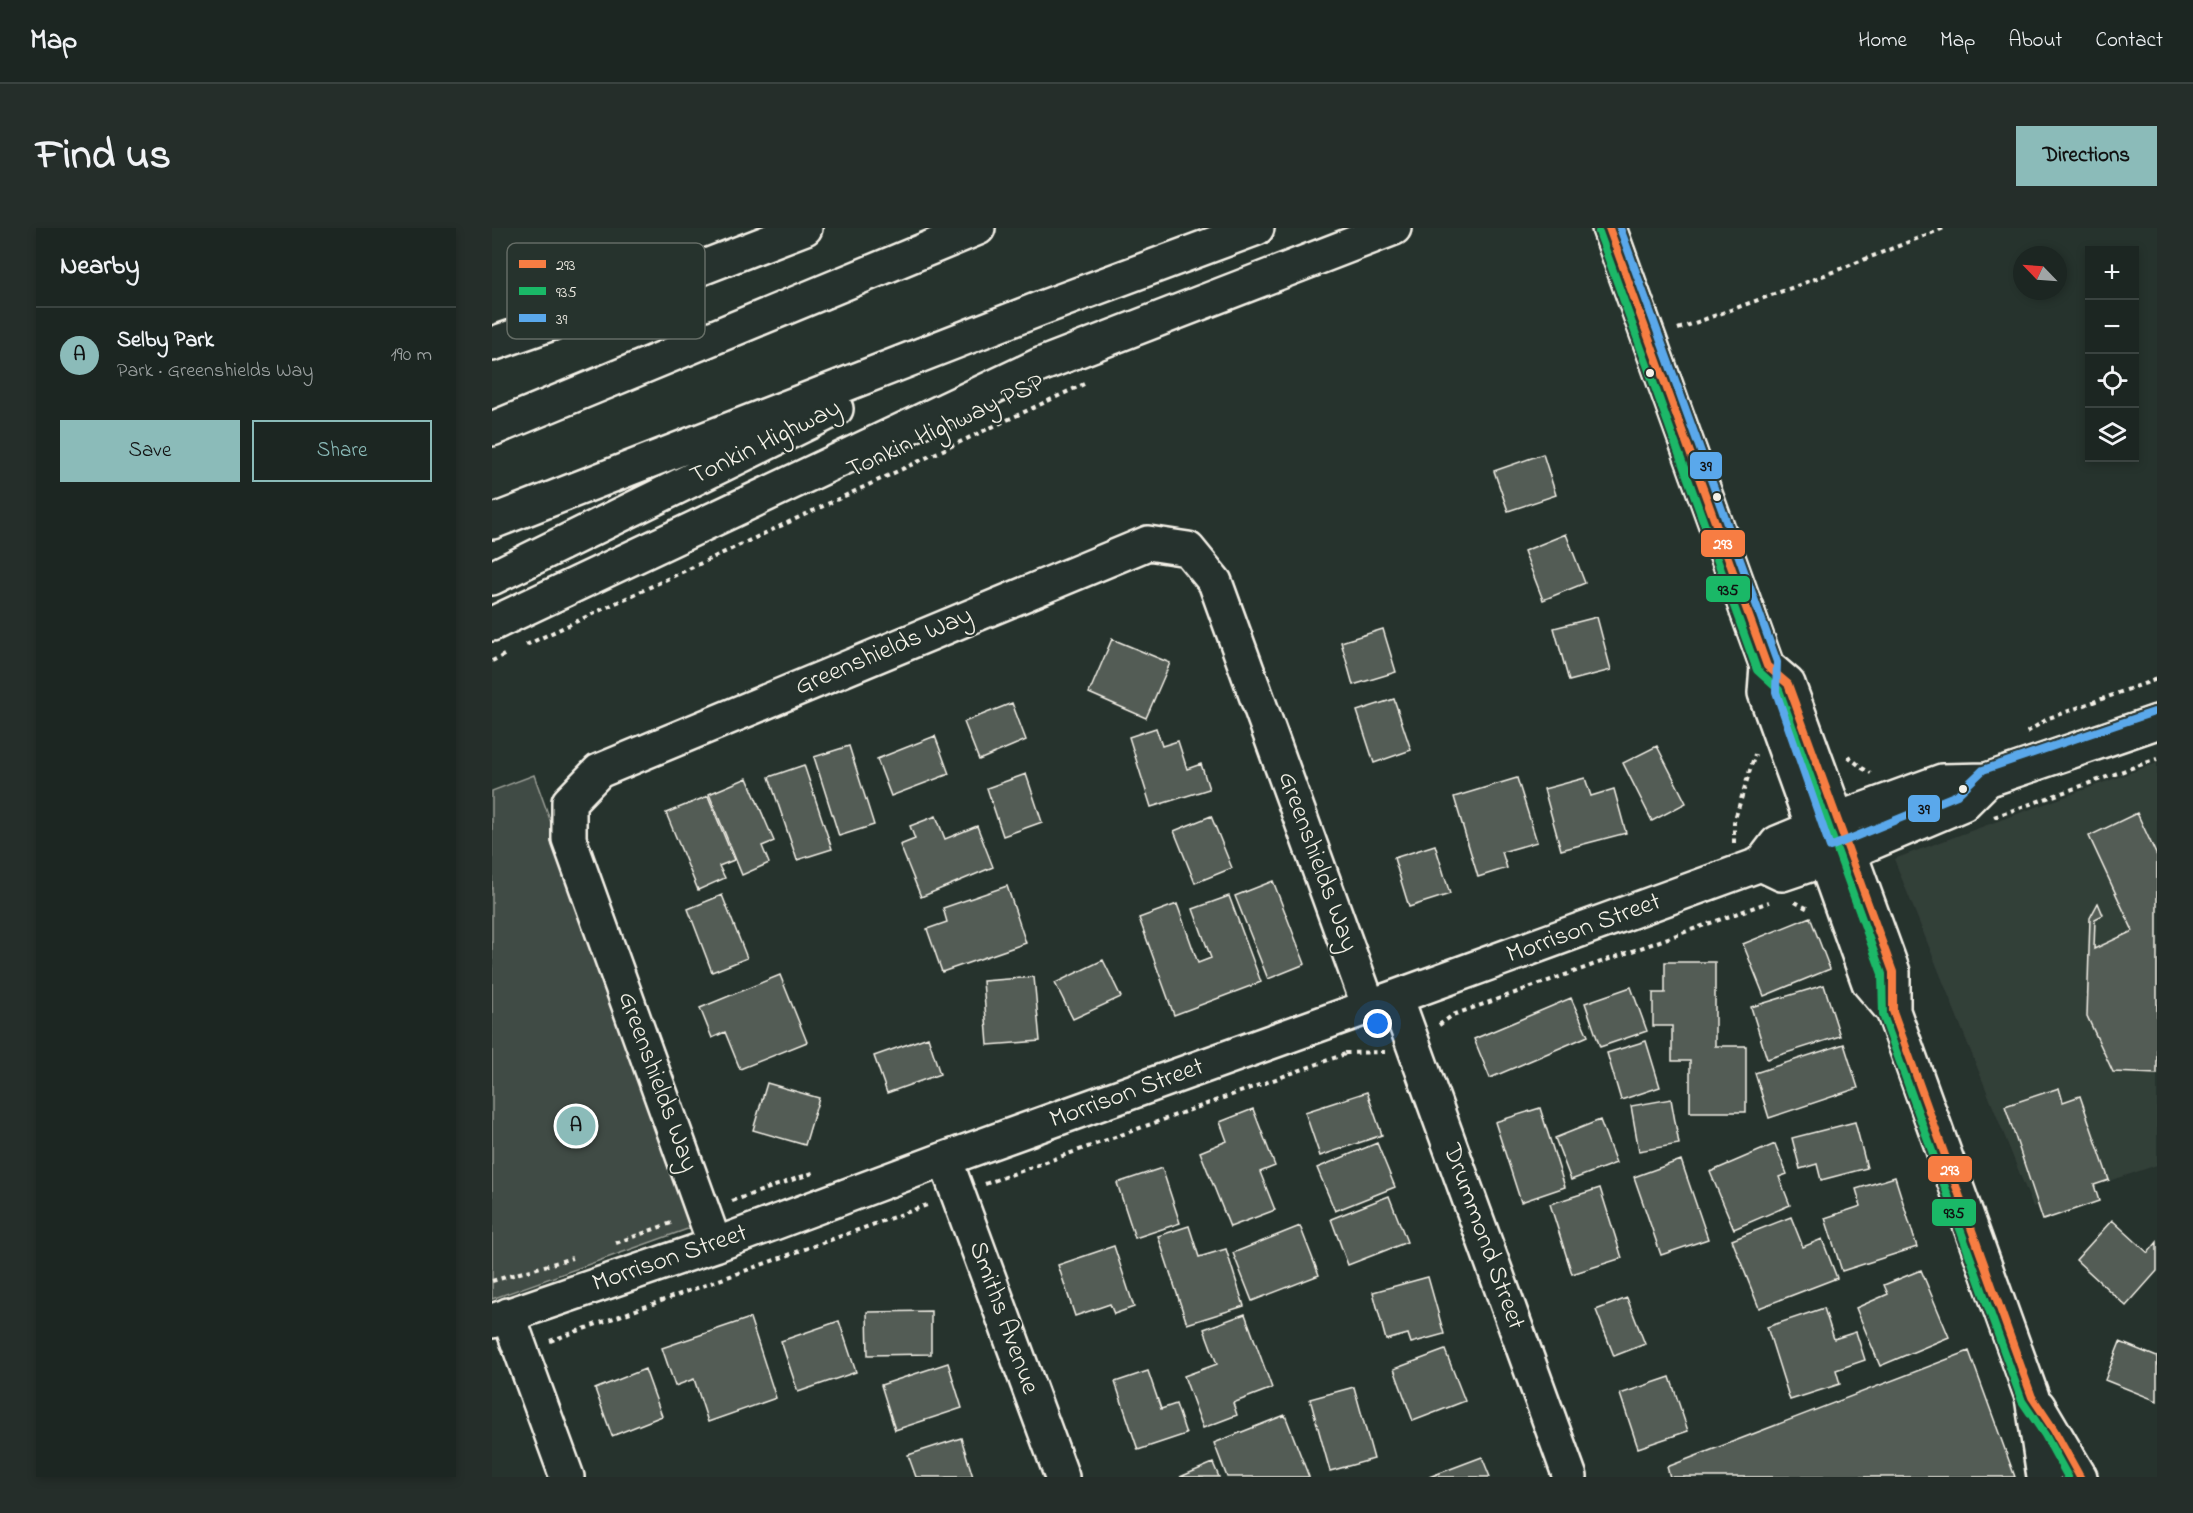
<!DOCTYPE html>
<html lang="en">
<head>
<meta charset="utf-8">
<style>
	:root { --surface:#1c2622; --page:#252e2a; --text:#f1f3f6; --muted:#a0a5a5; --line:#3a4340; --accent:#8bbbb9 }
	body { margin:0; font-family:"Indie Flower",sans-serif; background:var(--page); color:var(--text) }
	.controls { position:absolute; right:18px; top:18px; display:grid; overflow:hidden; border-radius:0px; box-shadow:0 3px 9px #0003 }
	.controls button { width:54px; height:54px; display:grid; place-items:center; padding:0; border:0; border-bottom:2px solid var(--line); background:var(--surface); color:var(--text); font:30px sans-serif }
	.compass { position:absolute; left:1521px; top:18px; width:54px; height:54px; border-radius:50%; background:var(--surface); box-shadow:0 3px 9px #0003; rotate:295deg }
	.you { position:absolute; left:886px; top:796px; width:21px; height:21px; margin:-15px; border:4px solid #fff; border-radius:50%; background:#1a73e8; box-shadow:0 0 0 9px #1a73e833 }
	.badge { display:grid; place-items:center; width:39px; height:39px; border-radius:50%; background:var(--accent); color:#111; font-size:20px; font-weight:700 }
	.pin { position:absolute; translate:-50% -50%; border:3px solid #fff; box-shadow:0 2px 6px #0006 }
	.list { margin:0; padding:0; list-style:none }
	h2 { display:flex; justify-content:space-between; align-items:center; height:78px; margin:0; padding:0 24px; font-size:26px }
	h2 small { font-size:20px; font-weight:400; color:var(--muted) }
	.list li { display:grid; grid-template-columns:39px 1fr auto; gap:18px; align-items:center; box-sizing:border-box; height:96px; padding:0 24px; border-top:2px solid var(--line) }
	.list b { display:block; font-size:22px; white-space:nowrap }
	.list p { margin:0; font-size:20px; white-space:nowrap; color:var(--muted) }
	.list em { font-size:20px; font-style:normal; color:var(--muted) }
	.actions { display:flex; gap:12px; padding:18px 24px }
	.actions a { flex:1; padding:14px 0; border:2px solid var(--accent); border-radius:0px; text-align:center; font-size:21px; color:var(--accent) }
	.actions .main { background:var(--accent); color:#111 }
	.icon { flex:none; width:33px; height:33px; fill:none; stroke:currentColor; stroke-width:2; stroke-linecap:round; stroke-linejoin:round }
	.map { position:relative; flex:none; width:1665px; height:1249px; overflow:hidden; border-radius:0px }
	header { display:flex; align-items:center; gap:36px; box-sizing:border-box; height:84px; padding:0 30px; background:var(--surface); border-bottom:2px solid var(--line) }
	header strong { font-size:28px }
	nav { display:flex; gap:33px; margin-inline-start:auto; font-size:21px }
	.intro { display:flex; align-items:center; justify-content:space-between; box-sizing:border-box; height:144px; padding:0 36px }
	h1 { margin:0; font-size:42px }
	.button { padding:15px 27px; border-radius:0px; background:var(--accent); color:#111; font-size:21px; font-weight:700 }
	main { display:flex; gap:36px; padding:0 36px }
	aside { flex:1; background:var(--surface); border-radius:0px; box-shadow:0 3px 9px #0003 }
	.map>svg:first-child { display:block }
</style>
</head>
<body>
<header>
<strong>Map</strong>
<nav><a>Home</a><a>Map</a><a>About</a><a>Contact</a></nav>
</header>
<div class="intro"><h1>Find us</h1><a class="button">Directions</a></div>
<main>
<aside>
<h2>Nearby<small></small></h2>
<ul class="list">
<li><span class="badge">A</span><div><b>Selby Park</b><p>Park · Greenshields Way</p></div><em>190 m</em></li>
</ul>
<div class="actions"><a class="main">Save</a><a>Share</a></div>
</aside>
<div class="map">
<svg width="1665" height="1249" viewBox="0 0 1665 1249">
	<rect width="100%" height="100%" fill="#26332d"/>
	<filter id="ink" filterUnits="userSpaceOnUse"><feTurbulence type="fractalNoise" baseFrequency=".0167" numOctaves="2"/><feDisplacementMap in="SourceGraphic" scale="12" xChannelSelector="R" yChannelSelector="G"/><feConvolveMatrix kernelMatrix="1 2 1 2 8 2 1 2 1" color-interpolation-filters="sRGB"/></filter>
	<g filter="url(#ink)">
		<path fill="#333f39" d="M1665,535V937L1541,979L1402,631Z"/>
		<path fill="#414b45" stroke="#9a9e96" stroke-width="1.5" d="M42,547L204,998L0,1071V563Z"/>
		<path fill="#525c55" stroke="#f4f1e8" stroke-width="1.5" d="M1051,226L1064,267L1016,283L1002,243Z
			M1074,306L1093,355L1051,372L1032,323Z
			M1105,389L1119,442L1077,453L1062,400Z
			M891,401L904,444L861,457L849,414Z
			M620,411L678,435L654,490L597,465Z
			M902,471L919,522L882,535L865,483Z
			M520,475L534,512L487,532L472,494Z
			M664,500L670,518L686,513L695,541L709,536L717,561L659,579L637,509Z
			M443,508L457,546L399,568L385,531Z
			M357,518L382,597L347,608L322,529Z
			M1165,518L1194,575L1160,593L1131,535Z
			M312,537L340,621L305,632L277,549Z
			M534,546L550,594L511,608L495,560Z
			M255,550L282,613L270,618L277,635L250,647L217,566Z
			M1025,550L1045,614L1010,624L1015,640L986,649L962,569Z
			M1093,550L1099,568L1122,561L1134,605L1069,622L1052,561Z
			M216,568L242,632L227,638L233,650L206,662L174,585Z
			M1645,585L1665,628V846L1621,844L1595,788L1598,690L1606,675L1611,687L1603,691L1602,721L1641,703L1597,608Z
			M444,588L453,611L485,598L501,639L429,669L408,617L423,611L418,598Z
			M719,588L740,640L703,655L682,603Z
			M943,617L958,666L917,679L902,630Z
			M781,653L813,736L776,751L743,668Z
			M515,658L534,715L450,744L435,701L455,694L451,680Z
			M230,667L255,730L220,744L196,681Z
			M737,668L769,754L682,787L647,690L685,676L706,735L719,730L701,681Z
			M1318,689L1338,741L1272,768L1251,716Z
			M611,732L629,769L581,791L563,755Z
			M1173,734H1223V818H1254V884H1198V833H1180V798H1161V765H1173Z
			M288,747L315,814L248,841L233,804L220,810L208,780Z
			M542,749L548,813L496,817L491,753Z
			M1332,757L1348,808L1275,831L1259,779Z
			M1139,759L1155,803L1108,819L1093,775Z
			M1079,770L1096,808L998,850L982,811Z
			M436,809L448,846L395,865L382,828Z
			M1154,813L1168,859L1129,872L1115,825Z
			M1352,816L1366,860L1277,890L1263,845Z
			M275,855L327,870L313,917L261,902Z
			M1567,860L1571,874L1588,868L1617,952L1602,957L1607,973L1551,992L1513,878Z
			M875,864L890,907L828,928L813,884Z
			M1179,871L1187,916L1147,923L1139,878Z
			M1048,880L1073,959L1029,974L1003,894Z
			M761,881L783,938L768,944L783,982L738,999L708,924L735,913L728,894Z
			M1108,892L1124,935L1079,952L1063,910Z
			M1363,894L1375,940L1329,952L1325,936L1308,941L1300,910Z
			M885,915L903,959L843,983L825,940Z
			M1283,916L1295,946L1287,949L1298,977L1242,1001L1218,944Z
			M1189,932L1216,1011L1169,1027L1142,949Z
			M670,940L688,995L643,1010L625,955Z
			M1403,949L1425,1019L1350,1043L1333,990L1369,978L1364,961Z
			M1108,960L1130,1030L1080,1046L1058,976Z
			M897,968L915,1014L856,1037L839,991Z
			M1299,989L1311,1019L1330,1011L1345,1050L1267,1080L1240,1012Z
			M1620,992L1656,1025L1665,1014V1043L1634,1078L1584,1032Z
			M697,998L707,1029L734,1021L752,1078L695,1096L666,1008Z
			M808,998L827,1047L760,1073L741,1025Z
			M622,1018L642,1079L622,1086L618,1076L583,1088L566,1037Z
			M1429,1042L1457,1109L1388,1138L1364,1080L1396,1066L1392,1057Z
			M936,1049L952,1106L919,1115L916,1106L894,1112L881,1064Z
			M1135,1070L1153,1116L1122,1128L1104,1082Z
			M1332,1080L1342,1111L1364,1104L1373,1132L1344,1142L1348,1156L1298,1172L1275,1099Z
			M439,1083V1126L376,1127L375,1084Z
			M753,1086L780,1160L741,1175L745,1187L711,1200L692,1148L725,1136L712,1101Z
			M258,1090L284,1170L216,1194L202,1151L183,1158L170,1120Z
			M347,1093L364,1144L306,1164L289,1113Z
			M1628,1114L1665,1129V1173L1613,1152Z
			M953,1122L973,1173L921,1193L902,1141Z
			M1477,1123L1523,1249H1178L1175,1239Z
			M456,1135L470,1180L403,1202L389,1157Z
			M153,1141L170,1188L120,1208L103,1161Z
			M656,1143L669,1181L684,1176L694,1206L646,1222L623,1154Z
			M1178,1149L1196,1203L1146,1220L1128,1166Z
			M862,1159L882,1231L838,1243L818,1171Z
			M793,1187L817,1249H735L722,1215Z
			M469,1210L481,1249H424L416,1227Z
			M990,1229L998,1249H937Z
			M721,1235L727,1249H688Z"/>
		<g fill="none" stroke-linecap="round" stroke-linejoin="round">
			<defs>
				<path id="minor" d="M1117,0L1275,438L1273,465L1377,755L1401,783L1540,1169L1552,1249
					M1275,438L1296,456L1401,744V783
					M1269,636L1290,646L1367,620L1471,576L1495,552
					M904,769L1078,1249
					M453,931L570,1249
					M223,1017L77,611V574L107,543L656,315L696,321L723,354L877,779
					M16,1087L75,1249
					M0,1093L223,1017L453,931L904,769L1269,636L1285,615L1321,600L1450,553L1495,552L1665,494
					M1546,1178L1588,1249"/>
				<path id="highway" d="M0,116L116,76L313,0
					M0,201L486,0
					M0,294L547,81L765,0
					M0,350L344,181
					M0,396L548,137L902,0"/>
			</defs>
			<use href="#minor" stroke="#f4f1e8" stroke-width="38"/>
			<use href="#highway" stroke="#f4f1e8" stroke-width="38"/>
			<path stroke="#f4f1e8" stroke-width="4" stroke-dasharray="4.5 4.5" stroke-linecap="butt" d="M1186,101L1310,56L1452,0
				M34,417L592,156
				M0,433L16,425
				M1535,504L1557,490L1665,451
				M1356,528L1370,540L1379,545
				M1502,589L1665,531
				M1242,615V594L1263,526
				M1303,674L1318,682
				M947,797L961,787L1277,674
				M853,825L893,824
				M493,956L853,826
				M240,973L323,944
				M124,1015L182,994
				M0,1053L80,1030
				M58,1113L438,976"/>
			<use href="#minor" stroke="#26332d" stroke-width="33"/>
			<use href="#highway" stroke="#26332d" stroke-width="33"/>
			<defs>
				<path id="bus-1" d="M1117,0L1275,438L1296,456L1401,744V783L1540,1169L1562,1202L1588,1249"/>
				<path id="bus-2" d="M1107,4L1265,442L1287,462L1390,746L1391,787L1530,1173L1553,1207L1576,1249"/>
				<path id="bus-3" d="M1128,0L1285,434L1284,464L1338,619L1465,567L1491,542L1662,484"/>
			</defs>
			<use href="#bus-1" stroke="#26332d" stroke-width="12"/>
			<use href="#bus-2" stroke="#26332d" stroke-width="12"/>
			<use href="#bus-3" stroke="#26332d" stroke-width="12"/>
			<use href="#bus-1" stroke="#f77d43" stroke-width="8"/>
			<use href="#bus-2" stroke="#1ab867" stroke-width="8"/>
			<use href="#bus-3" stroke="#5aa8eb" stroke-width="8"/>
		</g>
	</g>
	<g fill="#f4f1e8" stroke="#26332d" stroke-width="2">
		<circle cx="1158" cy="145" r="5"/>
		<circle cx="1225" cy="269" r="5"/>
		<circle cx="1471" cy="561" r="5"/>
	</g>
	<g text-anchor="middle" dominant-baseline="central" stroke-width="4.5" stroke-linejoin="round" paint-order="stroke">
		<g font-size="26" fill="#f4f1e8" stroke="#26332d">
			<text transform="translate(454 199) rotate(-25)">Tonkin Highway PSP</text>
			<text transform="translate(274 215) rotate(-26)">Tonkin Highway</text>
			<text transform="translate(392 424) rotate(-23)">Greenshields Way</text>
			<text transform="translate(825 634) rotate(70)">Greenshields Way</text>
			<text transform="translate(1092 701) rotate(-20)">Morrison Street</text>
			<text transform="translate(165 854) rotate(70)">Greenshields Way</text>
			<text transform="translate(635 866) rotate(-20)">Morrison Street</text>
			<text transform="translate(991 1009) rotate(70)">Drummond Street</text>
			<text transform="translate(178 1031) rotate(-19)">Morrison Street</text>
			<text transform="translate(511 1090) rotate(70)">Smiths Avenue</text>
		</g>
	</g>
	<rect x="15" y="15" width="198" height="96" rx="9" fill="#26332d" stroke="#646c65" stroke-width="1.5"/>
	<rect x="27" y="32" width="27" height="8" fill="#f77d43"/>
	<rect x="27" y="59" width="27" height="8" fill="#1ab867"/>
	<rect x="27" y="86" width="27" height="8" fill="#5aa8eb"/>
	<g font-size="16" fill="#f4f1e8">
		<text x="64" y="42">293</text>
		<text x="64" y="69">935</text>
		<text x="64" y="96">39</text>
	</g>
	<g stroke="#26332d" stroke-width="2">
		<rect x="1197" y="223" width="34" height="29" rx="6" fill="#5aa8eb"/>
		<rect x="1208" y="301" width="46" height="29" rx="6" fill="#f77d43"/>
		<rect x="1213" y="347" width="46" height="28" rx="6" fill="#1ab867"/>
		<rect x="1415" y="566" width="34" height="29" rx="6" fill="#5aa8eb"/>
		<rect x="1435" y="927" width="46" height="28" rx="6" fill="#f77d43"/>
		<rect x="1439" y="970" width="46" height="29" rx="6" fill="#1ab867"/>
	</g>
	<g font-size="16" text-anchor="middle" font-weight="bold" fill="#fff">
		<text x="1231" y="321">293</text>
		<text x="1458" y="947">293</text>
	</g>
	<g font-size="16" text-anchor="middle" font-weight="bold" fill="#111">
		<text x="1214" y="243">39</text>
		<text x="1236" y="367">935</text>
		<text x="1432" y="586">39</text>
		<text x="1462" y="990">935</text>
	</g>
</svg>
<div class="controls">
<button>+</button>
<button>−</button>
<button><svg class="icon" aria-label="locate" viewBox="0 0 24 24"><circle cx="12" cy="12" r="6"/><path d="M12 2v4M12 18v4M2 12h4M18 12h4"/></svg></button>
<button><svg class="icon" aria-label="layers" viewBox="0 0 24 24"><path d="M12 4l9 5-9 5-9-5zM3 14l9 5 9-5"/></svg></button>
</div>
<svg class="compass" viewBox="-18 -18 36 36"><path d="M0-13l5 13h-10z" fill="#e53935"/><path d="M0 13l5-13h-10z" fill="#a0a5a5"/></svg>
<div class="you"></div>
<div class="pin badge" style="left:84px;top:898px">A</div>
</div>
</main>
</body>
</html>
